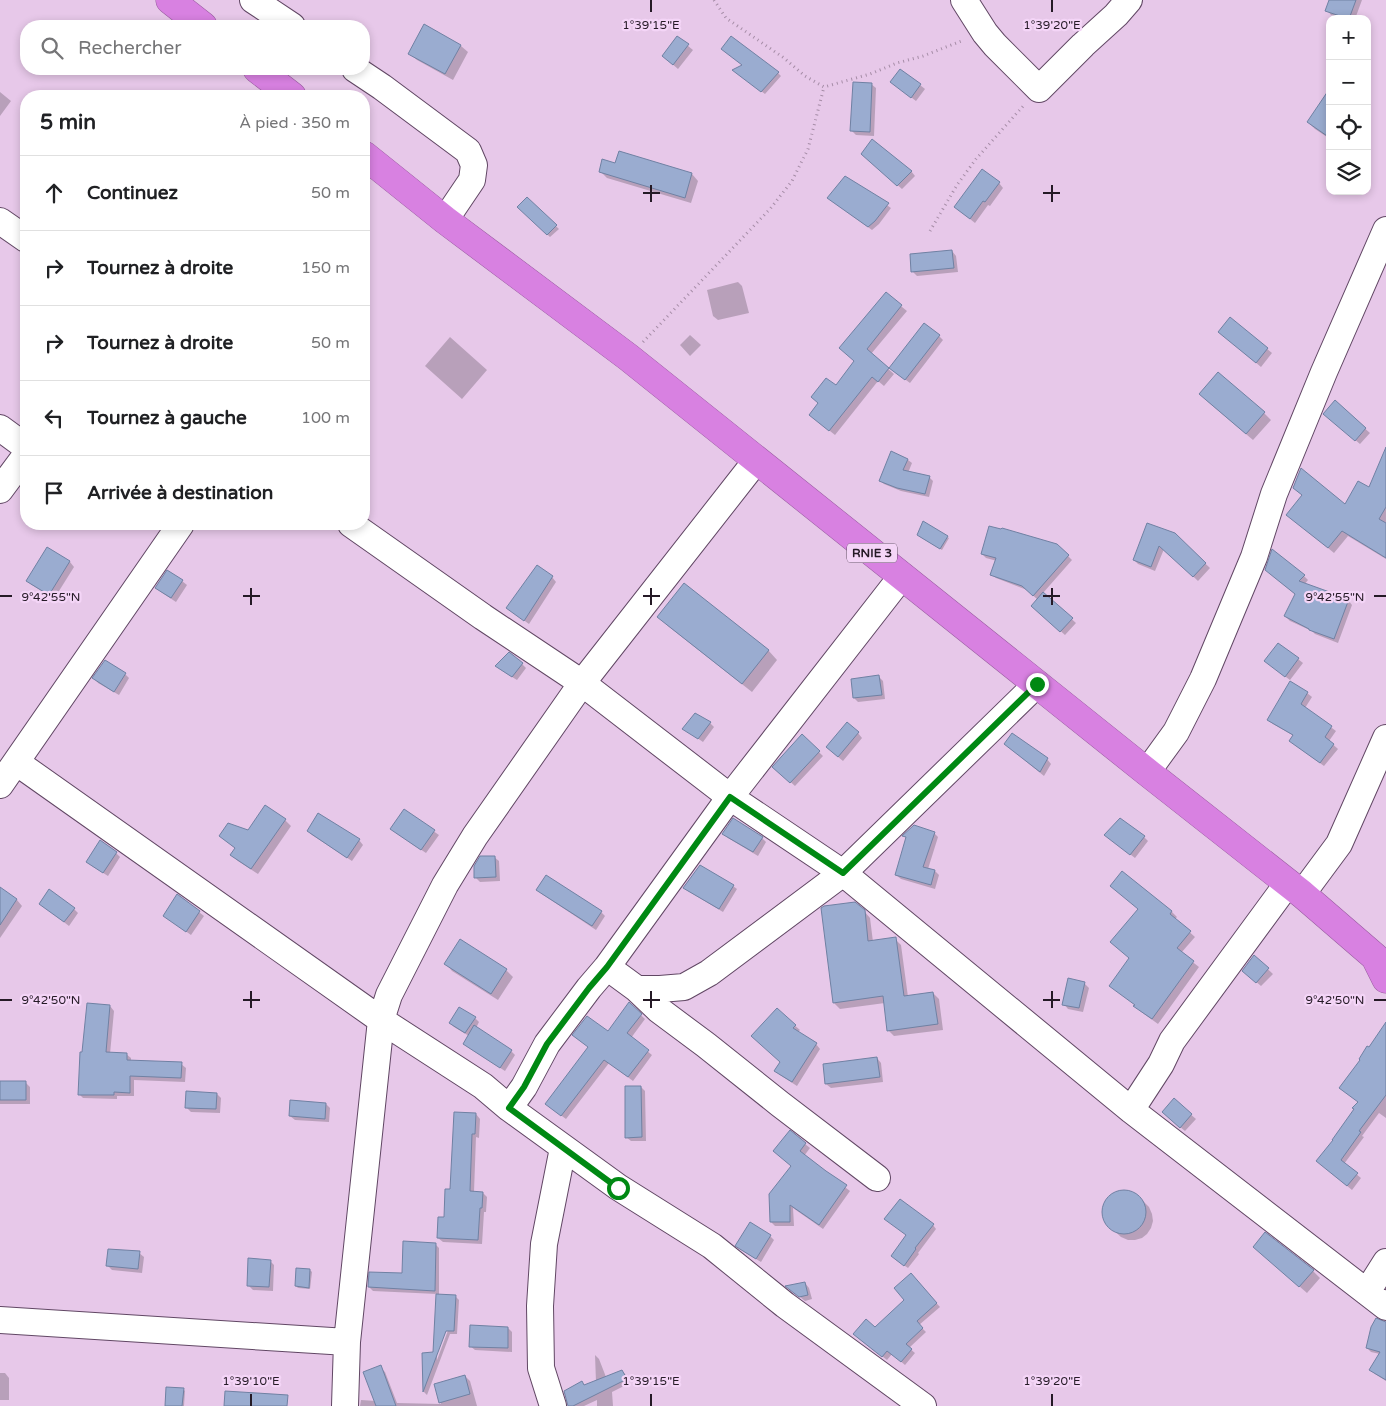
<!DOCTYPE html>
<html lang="fr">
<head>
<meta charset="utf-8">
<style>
	:root { --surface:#fff; --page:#f2f2f2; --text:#202124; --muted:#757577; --line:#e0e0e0 }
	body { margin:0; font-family:"Varela Round",sans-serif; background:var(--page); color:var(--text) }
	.controls { position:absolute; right:15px; top:15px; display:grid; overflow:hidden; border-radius:10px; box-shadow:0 2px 8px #0003 }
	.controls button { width:45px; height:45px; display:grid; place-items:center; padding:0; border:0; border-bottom:1px solid var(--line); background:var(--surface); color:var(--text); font:25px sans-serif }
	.stop { position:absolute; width:15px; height:15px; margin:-11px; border:4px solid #008913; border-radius:50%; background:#fff }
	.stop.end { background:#008913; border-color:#fff; box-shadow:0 1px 5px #0008 }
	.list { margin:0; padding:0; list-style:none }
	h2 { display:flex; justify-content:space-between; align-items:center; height:65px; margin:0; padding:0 20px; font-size:21px }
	h2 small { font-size:16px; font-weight:400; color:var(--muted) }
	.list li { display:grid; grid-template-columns:32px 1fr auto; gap:15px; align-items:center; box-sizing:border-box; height:75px; padding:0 20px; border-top:1px solid var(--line) }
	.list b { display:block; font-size:19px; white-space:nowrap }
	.list em { font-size:16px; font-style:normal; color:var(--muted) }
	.icon { flex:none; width:28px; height:28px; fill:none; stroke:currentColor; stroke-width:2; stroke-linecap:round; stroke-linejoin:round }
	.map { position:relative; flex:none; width:1386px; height:1406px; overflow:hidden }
	.search { position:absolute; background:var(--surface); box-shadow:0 2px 8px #0003; left:20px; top:20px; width:350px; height:55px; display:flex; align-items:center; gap:12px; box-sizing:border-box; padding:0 18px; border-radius:20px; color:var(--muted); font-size:19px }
	.panel { position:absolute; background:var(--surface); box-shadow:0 2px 8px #0003; left:20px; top:90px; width:350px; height:440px; border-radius:20px }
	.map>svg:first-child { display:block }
</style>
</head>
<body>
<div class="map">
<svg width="1386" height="1406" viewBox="0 0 1386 1406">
	<rect width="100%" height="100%" fill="#e7c8e9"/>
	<path fill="#0003" fill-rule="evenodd" d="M1331,0H1362L1355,19H1342L1331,15L1327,10Z
		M425,26L461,46L468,52L453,80L417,60L410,54Z
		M677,37L693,50L678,69L663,56Z
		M744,65L778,73L781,76L765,94L737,73Z
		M891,82L920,85L925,89L916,101Z
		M871,84L876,88L874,136L856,135L851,130Z
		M1330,91V139L1315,129L1308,122Z
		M0,92L11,101L0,116Z
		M867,158L911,171L915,176L902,189Z
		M616,164L692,174L698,181L691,203L607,178L600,171Z
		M845,177L891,208L879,224L872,230L832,201Z
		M999,183L1003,188L990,206L988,205L975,223L955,207Z
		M527,198L559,229L550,237L519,207Z
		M952,251L956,256L958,272L917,276L913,272L911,255Z
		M738,282L742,286L749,313L718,320L713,316L707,290Z
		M886,294L907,311L871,354L894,374L884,386L878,381L835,435L816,420L856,362Z
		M1231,319L1272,353L1261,367L1224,336Z
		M690,335L701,345L690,356L680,345Z
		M939,336L943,340L910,383L891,369Z
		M450,337L487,370L462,399L425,366Z
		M1207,401L1264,413L1271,420L1253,440Z
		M1335,402L1370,433L1360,444L1329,418Z
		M1386,450V522L1385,524L1386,525V559L1348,536L1334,553L1294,520L1303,496L1294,488L1346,506L1369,489Z
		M892,453L908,460L912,463L908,473L929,477L933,481L929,497L901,491L884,484L881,481Z
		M1174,534L1210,568L1198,581L1164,549L1155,571L1138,564L1134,560Z
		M920,537H947L949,538L942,550Z
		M47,548L70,562L74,567L54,599L32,585L27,581Z
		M982,554L1068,556L1072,560L1043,593L1076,623L1065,635L1037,610L1038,600L1027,590L996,578L991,574L997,561L986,558Z
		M1271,574L1304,576L1308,580L1304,585L1348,600L1352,605L1338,643L1315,634L1312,631L1290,621L1285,616L1296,595Z
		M552,577L556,582L529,624L507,608Z
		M182,581L187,585L176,602L161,592L157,588Z
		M659,617L768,650L777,660L752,692L668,626Z
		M1298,659L1303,663L1290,680L1270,665Z
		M522,664L526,668L517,680L501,670Z
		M125,674L129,678L119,695L98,683L94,678Z
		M879,677L883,681L885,699L858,702L854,698Z
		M1307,693L1312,697L1305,708L1336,731L1329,741L1338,749L1324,766L1295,745L1294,736L1273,724L1268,720Z
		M710,723L714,727L703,742L684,729Z
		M858,733L862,738L843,761L832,752Z
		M802,736L823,756L795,786L774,767Z
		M1005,744L1047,759L1051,764L1044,776Z
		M404,811L439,835L426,853L396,833Z
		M285,820L291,826L258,874L238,861L232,855L236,849L220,836L248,832Z
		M308,831L359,840L363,845L352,861L312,835Z
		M934,833L938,837L928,869L935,871L939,875L935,889L901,879L896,875L907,838L904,836Z
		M724,834L762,838L766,842L758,856L728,838Z
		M1144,837L1148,841L1135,858L1110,839Z
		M116,853L120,857L108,876L92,866L87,862Z
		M494,857L499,861L500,881L480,882L476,878Z
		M1122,872L1172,912L1177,917L1175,919L1195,937L1181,953L1199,967L1158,1024L1140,1011L1136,1005L1111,986L1131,958L1139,910Z
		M733,886L737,889L723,912L688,891L684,888Z
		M0,889L17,900L22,906L0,938Z
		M538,890L601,912L605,916L596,930L542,894Z
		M178,896L204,916L191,935L164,916Z
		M40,904L74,909L78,913L69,926Z
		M864,911L870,918L873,942L895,939L901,945L908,997L933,993L939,999L943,1030L894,1036L888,1030L885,1003L840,1009L834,1003Z
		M1254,957L1273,974L1261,986L1248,975Z
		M446,964L506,970L513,977L498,1000L452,971Z
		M1084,983L1089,988L1083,1012L1068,1009L1064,1004Z
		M629,1004L645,1019L631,1038L652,1055L633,1081L609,1063L566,1119L551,1108Z
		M110,1006L114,1011L110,1054H126L131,1058V1062L181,1064L186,1068L185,1082L134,1080V1096H117V1099L83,1098L79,1094L83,1053Z
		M777,1010L800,1030L798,1032L816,1044L820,1049L797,1086L780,1075L776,1071L781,1062Z
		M475,1018L479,1022L476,1028L511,1051L515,1055L505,1071L469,1048L464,1044L469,1036L454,1027L450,1023Z
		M1386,1031V1118L1379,1113L1362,1136L1364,1137L1344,1164L1361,1178L1352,1190L1322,1165L1335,1141L1359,1102L1341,1088L1369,1049Z
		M877,1058L881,1063L883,1082L831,1088L826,1084L824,1065Z
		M0,1082H25L30,1087V1104H0Z
		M641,1087L645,1091L646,1141H631L626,1137Z
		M217,1094L221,1098L220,1113L191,1112L186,1107Z
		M1174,1100L1196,1119L1185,1131L1168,1117Z
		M326,1104L330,1108L329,1122L295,1120L290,1116Z
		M476,1114L480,1119L479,1138L476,1137L474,1192L483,1193L487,1197L486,1212H484L482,1244L443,1242L438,1238L445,1218L451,1191Z
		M790,1132L810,1148L804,1156L850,1191L823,1229L793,1208L794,1226H775L771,1222L792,1166Z
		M1124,1191L1130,1192L1141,1199L1149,1207L1152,1214L1153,1221L1151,1228L1147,1234L1142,1238L1135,1240H1128L1121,1237L1108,1225L1104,1218L1103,1212L1107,1200L1112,1195Z
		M933,1225L936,1229L918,1253L919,1254L908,1268L896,1260Z
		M770,1236L774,1240L761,1262L741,1250Z
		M435,1244L439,1248V1295L455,1296L459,1300L457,1334H450L427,1395L424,1392L423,1354H434L437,1294L373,1291L369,1287L403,1275ZM447,1325H450L437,1360V1353Z
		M139,1253L144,1257L142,1273L112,1270L108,1266Z
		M1261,1253L1313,1271L1320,1278L1307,1293Z
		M270,1261L274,1265L273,1291L253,1290L248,1285Z
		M310,1270L312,1272L310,1289L298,1288L296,1286Z
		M914,1279L940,1307L919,1325L926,1332L909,1348L915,1353L905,1365L892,1354L887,1360L858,1338L875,1329L906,1300Z
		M805,1283L809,1288L812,1299L805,1301L791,1290Z
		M1386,1323V1381L1375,1374L1371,1370L1380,1354L1371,1352L1367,1348Z
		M508,1328L512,1332V1352L475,1350L470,1346Z
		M595,1355L599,1359L606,1377L622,1371L626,1375L630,1383L612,1392L613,1406H597V1400L584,1406H569L585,1386L596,1382Z
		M380,1367L385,1372L397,1403L441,1404L435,1385L465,1376L470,1381L477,1406H360L361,1400L376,1401Z
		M0,1373H5L9,1378V1400H0Z
		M183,1389L185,1391L184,1406H167Z"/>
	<path fill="#9aacd0" stroke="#7081a3" d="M1329,0H1356L1349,19L1325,11Z
		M424,24L461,45L445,74L408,54Z
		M677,36L689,44L673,65L662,56Z
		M731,36L779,72L761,92L732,70L742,65L721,49Z
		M900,69L921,84L911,98L890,82Z
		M853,82L872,83L870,132L850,131Z
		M1330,88V138L1307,122Z
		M872,139L912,171L897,186L861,154Z
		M619,151L692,173L685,198L599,172L602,159L615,163Z
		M982,169L1000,182L985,202L983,201L970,219L954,207Z
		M845,176L889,203L875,221L868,227L827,198Z
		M527,197L557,225L547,235L517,207Z
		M952,250L954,268L911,272L910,254Z
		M886,292L902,305L867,349L889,368L878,382L872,377L829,431L809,415L818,403L811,397L826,378L836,385L854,361L839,348Z
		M1230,317L1268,348L1256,363L1218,332Z
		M924,323L940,335L905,380L889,368Z
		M1218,372L1265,412L1246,434L1199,394Z
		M1335,400L1366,428L1355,441L1323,414Z
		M1386,447V507L1379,519L1386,523V558L1342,531L1328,548L1286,515L1302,495L1293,488L1301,468L1345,504L1358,481L1369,487Z
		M891,451L908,459L903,470L930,476L925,494L897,488L879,481Z
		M923,521L948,536L940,549L917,535Z
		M1147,523L1175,533L1206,563L1193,577L1159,546L1151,567L1133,560Z
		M989,526L1001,529L1002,528L1057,544L1069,555L1033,596L1022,586L990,575L996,558L981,554Z
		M47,547L70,561L49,595L26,581Z
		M1272,549L1305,575L1299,581L1349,599L1334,639L1309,630V629L1284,616L1295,594L1265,570Z
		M537,565L553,576L524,621L506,608Z
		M167,570L183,580L171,598L155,588Z
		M684,583L769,650L742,684L657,617Z
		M1043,592L1073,618L1060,632L1031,606Z
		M1278,643L1299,658L1285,677L1264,661Z
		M509,652L523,663L512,677L495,666Z
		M105,660L126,673L114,692L92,678Z
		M879,675L882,695L853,698L851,679Z
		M1290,681L1308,692L1301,704L1332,726L1325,737L1334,744L1320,763L1289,741L1293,735L1267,720Z
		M695,713L711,722L698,739L682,729Z
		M847,722L859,732L838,757L826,747Z
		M1012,733L1048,758L1040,772L1004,744Z
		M802,734L820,751L790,783L772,767Z
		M265,805L286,819L251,869L230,855L235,848L219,836L228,823L248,830Z
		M404,809L435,830L421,850L390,829Z
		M318,813L360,839L347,858L307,831Z
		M733,818L763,837L753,852L722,834Z
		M1120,818L1145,836L1130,855L1104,835Z
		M914,825L935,832L923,867L935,870L931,885L895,875L906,837L902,836Z
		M100,840L117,852L103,873L86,862Z
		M480,856H495L496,877L474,878V866Z
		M700,865L734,885L719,909L683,888Z
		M1122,871L1172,911L1170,914L1191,931L1177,948L1194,961L1152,1019L1133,1006L1135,1005L1109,986L1129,958L1110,942L1138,909L1110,886Z
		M546,875L602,911L592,926L536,890Z
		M0,887L17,899L0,925Z
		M49,889L75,908L64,922L39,904Z
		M177,894L200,911L186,932L163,916Z
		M855,902L865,910L868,941L896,937L904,996L933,992L938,1024L887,1031L883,996L833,1003L821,908L824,906Z
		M460,939L507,969L491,994L444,964Z
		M1254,955L1269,968L1256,983L1242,971Z
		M1068,978L1085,982L1079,1008L1062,1005Z
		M629,1002L642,1014L627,1033L649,1050L628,1077L604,1060L561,1116L545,1104L588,1047L572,1035L587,1016L608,1031Z
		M87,1003L110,1005L106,1052L127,1053V1060L182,1062L181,1078L130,1076V1093L114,1092V1095H78L80,1052H82Z
		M459,1007L476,1017L465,1033L449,1023Z
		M777,1008L796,1025L793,1028L817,1043L792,1082L774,1071L780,1062L751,1036Z
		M1386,1022V1095L1359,1131L1361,1132L1341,1160L1358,1173L1347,1186L1316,1161L1333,1140H1332L1354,1109L1352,1108L1358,1102L1339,1088L1360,1060L1359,1059L1367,1046L1369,1047Z
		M474,1025L512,1050L500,1068L463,1044Z
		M877,1057L880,1077L825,1084L823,1064Z
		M0,1081H26V1100H0Z
		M625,1086H641L642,1137L625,1138Z
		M186,1091L217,1093L216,1109L185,1108Z
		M1174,1098L1192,1114L1180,1128L1162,1112Z
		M290,1100L326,1103L325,1119L289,1116Z
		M454,1112L476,1113L475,1134H472L470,1191L483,1192L482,1208H480L478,1240L437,1238L438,1217H444L445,1189H450Z
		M790,1130L806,1143L800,1151L826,1171L847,1185L819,1225L790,1205V1222H770L769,1194L791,1166L773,1151Z
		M1102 1212a22 22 0 1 1 44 0a22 22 0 1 1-44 0Z
		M900,1199L934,1224L915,1248L916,1249L904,1266L891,1256L906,1235L884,1219Z
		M750,1222L771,1235L756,1259L735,1246Z
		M1265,1232L1314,1270L1299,1287L1253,1247Z
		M403,1241L436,1243L435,1291L368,1287L369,1272L402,1273Z
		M108,1249L140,1251L138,1269L106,1266Z
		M248,1258L271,1260L269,1287L247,1286Z
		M296,1268L310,1269L309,1288L295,1286Z
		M911,1273L937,1303L917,1321L923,1328L906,1344L912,1349L901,1362L887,1351L882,1357L853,1334L866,1319L875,1327L904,1300L894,1288Z
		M805,1282L808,1295L799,1297L785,1286Z
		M436,1294L456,1295L454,1331H446L423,1392L422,1353L433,1352Z
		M1376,1318L1386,1322V1380L1369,1370L1380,1352L1366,1348L1371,1327Z
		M470,1325L508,1327V1348L469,1347Z
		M381,1365L396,1406H376L363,1372Z
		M622,1370L627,1379L573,1406H568L564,1391L582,1381L584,1385Z
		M465,1375L470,1394L439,1403L434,1384Z
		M166,1387L184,1388L182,1406H165Z
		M225,1391L288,1395L287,1406H224Z"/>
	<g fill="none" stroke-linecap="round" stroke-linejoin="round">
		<defs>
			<path id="minor" d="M253,0L292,26
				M964,0L985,33L995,45L1039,89L1083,45L1116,15L1129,0
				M355,69L382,87L468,151L474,165L472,180L445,220
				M0,221L26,239
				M0,428L26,447
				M0,490L26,455
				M351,524L483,617L582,683L730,797L843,873L1131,1110L1386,1307
				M16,762L381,1020L483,1086L509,1108L618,1187L712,1246L785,1305L923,1406
				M1147,772L1176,732L1203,679L1254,557L1274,494L1324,372L1386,230
				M0,785L181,524
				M1302,894L1339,844L1386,738
				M607,967L730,797L902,576
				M637,989H660L684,987L709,973L843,873L1037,684
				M509,1108L524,1087L547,1044L589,988L607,967L637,989L659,1010L706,1045L780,1104L877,1178
				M1131,1110L1161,1064L1172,1041L1288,883
				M1367,1292L1386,1262
				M0,1320L347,1342
				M345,1406L347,1342L381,1020L389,995L445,885L475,836L582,683L756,461
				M553,1406L541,1368L540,1306L544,1244L563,1148"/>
			<path id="highway" d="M170,0L203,26
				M257,69L292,96
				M364,155L445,220L628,357L1147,772L1302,894L1375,957L1386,979"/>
		</defs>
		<use href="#minor" stroke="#614764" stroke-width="28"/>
		<use href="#highway" stroke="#995da0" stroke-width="29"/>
		<path stroke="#a68da7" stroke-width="3" stroke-dasharray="1 4" stroke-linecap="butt" d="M714,0L726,18L784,58L805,76L824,87L870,74L897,63L923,56L964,40
			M930,231L957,185L976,159L1025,104
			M643,342L770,209L792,181L808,149L824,87"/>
		<use href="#minor" stroke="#fff" stroke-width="26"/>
		<use href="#highway" stroke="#d881e1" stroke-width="28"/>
	</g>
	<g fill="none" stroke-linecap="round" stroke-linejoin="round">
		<path stroke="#008913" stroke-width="6" d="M618,1188L509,1108L524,1087L547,1044L589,988L607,967L730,797L843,873L1037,684"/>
	</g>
	<path fill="none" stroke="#251a26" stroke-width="2" d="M651,0V12M1052,0V12M651,185V202M1052,185V202M643,193H660M1043,193H1060M251,588V605M651,588V605M1052,588V605M0,596H12M243,596H260M643,596H660M1043,596H1060M1374,596H1386M251,991V1008M651,991V1008M1052,991V1008M0,1000H12M243,1000H260M643,1000H660M1043,1000H1060M1374,1000H1386M251,1394V1406M651,1394V1406M1052,1394V1406"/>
	<g text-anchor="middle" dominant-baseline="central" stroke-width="4.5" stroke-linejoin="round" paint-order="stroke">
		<rect fill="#f4d5f7" stroke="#635265" stroke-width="1" x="847" y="543.5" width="50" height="19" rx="4"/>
		<g font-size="12" font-weight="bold" fill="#251a26">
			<text x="872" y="553">RNIE 3</text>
		</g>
	</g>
	<g font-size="12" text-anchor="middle" fill="#251a26" stroke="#f4d5f7" stroke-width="4.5" stroke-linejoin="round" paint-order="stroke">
		<text x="651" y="29">1°39'15"E</text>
		<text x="1052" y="29">1°39'20"E</text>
		<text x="51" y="601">9°42'55"N</text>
		<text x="1335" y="601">9°42'55"N</text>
		<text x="51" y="1004">9°42'50"N</text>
		<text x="1335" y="1004">9°42'50"N</text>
		<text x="251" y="1385">1°39'10"E</text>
		<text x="651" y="1385">1°39'15"E</text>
		<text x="1052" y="1385">1°39'20"E</text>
	</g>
</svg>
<div class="controls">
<button>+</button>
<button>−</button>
<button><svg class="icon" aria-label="locate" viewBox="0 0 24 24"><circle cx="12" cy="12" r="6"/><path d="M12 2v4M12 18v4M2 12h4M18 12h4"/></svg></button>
<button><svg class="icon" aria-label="layers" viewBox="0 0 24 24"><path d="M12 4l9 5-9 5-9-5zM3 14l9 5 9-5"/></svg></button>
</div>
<div class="stop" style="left:618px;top:1188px"></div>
<div class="stop end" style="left:1037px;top:684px"></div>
<div class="search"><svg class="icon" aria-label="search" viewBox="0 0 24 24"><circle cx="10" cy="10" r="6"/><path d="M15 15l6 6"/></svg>Rechercher</div>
<section class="panel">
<h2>5 min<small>À pied · 350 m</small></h2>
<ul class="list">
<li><svg class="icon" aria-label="ahead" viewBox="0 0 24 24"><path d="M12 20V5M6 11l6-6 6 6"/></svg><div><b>Continuez</b></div><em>50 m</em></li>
<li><svg class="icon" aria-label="right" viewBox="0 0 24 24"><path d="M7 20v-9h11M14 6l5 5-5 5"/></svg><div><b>Tournez à droite</b></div><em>150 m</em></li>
<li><svg class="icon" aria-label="right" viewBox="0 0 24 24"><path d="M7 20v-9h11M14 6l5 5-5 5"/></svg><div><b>Tournez à droite</b></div><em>50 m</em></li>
<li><svg class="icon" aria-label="left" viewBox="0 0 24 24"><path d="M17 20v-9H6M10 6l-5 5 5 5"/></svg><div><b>Tournez à gauche</b></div><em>100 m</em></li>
<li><svg class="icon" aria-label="arrive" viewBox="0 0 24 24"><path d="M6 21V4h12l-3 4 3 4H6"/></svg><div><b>Arrivée à destination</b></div></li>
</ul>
</section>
</div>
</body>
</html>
